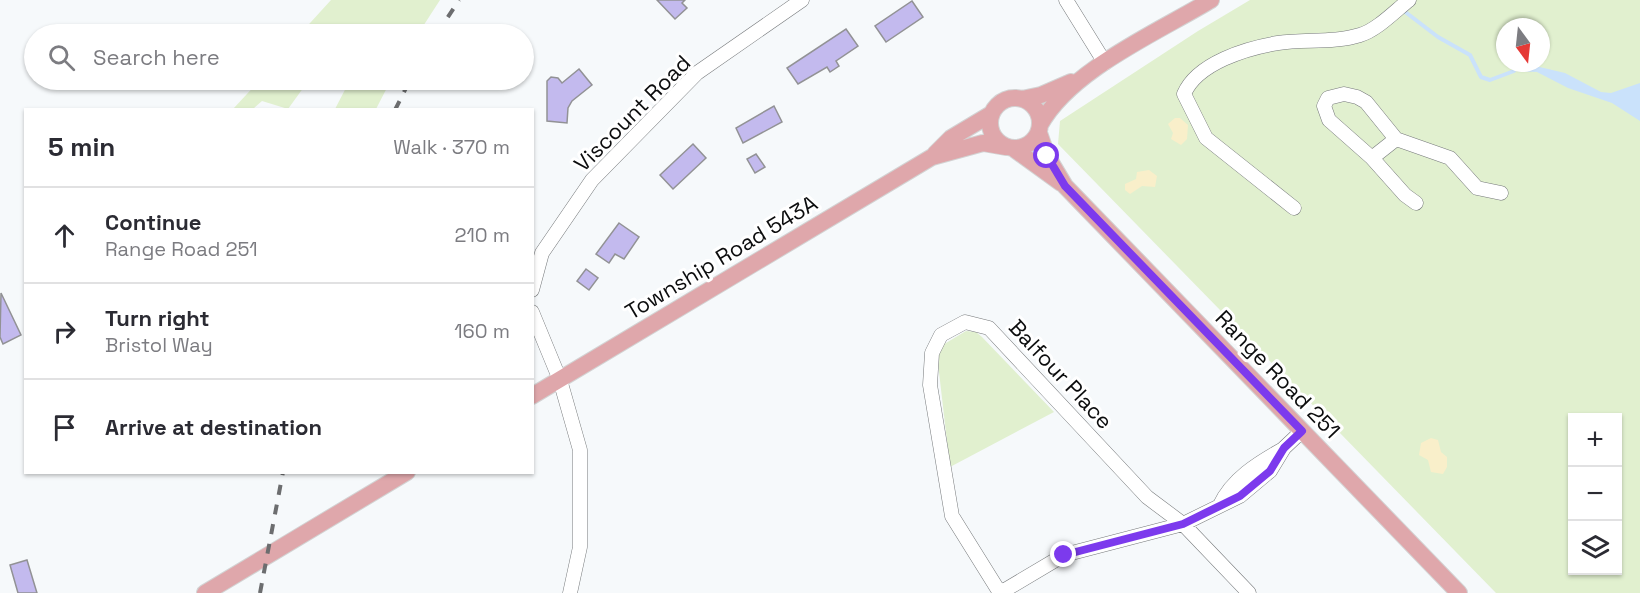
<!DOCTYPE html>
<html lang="en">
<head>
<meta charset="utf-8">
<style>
	:root { --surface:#fff; --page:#f7f7f7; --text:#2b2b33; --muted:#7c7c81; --line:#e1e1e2 }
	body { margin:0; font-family:"Space Grotesk",sans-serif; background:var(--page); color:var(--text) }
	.controls { position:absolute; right:18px; bottom:18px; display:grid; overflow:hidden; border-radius:0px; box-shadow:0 2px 4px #0004 }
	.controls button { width:54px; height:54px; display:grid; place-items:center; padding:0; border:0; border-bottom:2px solid var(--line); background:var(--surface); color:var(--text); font:30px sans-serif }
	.compass { position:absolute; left:1496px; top:18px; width:54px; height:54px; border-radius:50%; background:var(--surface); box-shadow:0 2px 4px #0004; rotate:165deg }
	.stop { position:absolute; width:18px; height:18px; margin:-14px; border:4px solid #7c3aed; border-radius:50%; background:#fff }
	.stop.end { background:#7c3aed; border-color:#fff; box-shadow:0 2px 6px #0008 }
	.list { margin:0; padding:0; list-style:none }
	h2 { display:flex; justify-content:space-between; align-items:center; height:78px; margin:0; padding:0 24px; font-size:26px }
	h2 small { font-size:20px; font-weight:400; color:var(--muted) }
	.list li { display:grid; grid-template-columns:39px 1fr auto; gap:18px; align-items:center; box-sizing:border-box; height:96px; padding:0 24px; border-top:2px solid var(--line) }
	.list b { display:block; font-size:22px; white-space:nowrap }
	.list p { margin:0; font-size:20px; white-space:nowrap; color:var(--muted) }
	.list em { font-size:20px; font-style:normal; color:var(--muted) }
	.icon { flex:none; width:33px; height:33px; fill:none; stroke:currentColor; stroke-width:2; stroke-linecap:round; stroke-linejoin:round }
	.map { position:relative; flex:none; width:1640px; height:593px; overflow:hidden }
	.search { position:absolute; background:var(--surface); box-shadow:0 2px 4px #0004; left:24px; top:24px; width:510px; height:66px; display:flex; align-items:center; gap:15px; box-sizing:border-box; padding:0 21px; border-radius:33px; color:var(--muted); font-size:22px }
	.panel { position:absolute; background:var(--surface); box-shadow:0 2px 4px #0004; left:24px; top:108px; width:510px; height:366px; border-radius:0px }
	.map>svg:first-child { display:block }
</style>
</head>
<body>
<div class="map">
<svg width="1640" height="593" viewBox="0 0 1640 593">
	<rect width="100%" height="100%" fill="#f6f9fb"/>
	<path fill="#e1f0cf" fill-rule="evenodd" d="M331,0H440L418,34H300Z
		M1250,0H1640V593H1496L1058,144L1060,121L1198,31ZM1505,27H1541V63H1505ZM1572,418H1618V570H1572Z
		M260,80H309L288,109L262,101L253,109H233Z
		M350,80H391L376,109H335Z
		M966,331L976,332L982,337L1054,412L950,467L937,355L941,346Z"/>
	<path fill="#f9efca" d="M1175,118H1180L1188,125L1187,139L1181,145L1171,139L1173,133L1168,124Z
		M1149,170L1157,176L1155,187L1142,186L1130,194L1125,190V184L1136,179L1137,172Z
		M1431,438L1438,440L1441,452L1447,457V467L1443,474L1431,472L1428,460L1419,455L1421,443Z"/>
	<path fill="#cae2fb" d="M1527,64L1565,73L1601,92L1611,93L1640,83V121L1612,103L1568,88L1537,72L1514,71Z"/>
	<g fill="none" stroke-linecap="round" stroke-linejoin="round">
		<path stroke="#cae2fb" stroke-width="4" d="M1404,11L1438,37L1470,55L1481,77L1490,80L1514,71"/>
	</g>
	<path fill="#c3baee" stroke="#929295" stroke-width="1.5" d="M657,0H685L682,3L687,8L675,19Z
		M912,1L923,17L886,42L875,26Z
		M846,29L858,46L836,61L839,66L830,72L827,67L798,84L787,68Z
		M579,69L592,85L572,101L568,108L567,123L547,121V81L551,77L558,78L562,83Z
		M774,106L782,122L743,143L736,128Z
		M693,144L706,158L673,189L660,175Z
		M756,154L765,167L755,173L747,159Z
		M619,223L639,237L624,259L615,254L609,263L596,254Z
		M586,269L598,278L589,290L577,281Z
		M1,293L21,335L3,344L0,337Z
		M27,560L37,593H18L10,565Z"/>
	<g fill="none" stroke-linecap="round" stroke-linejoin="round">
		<defs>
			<path id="minor" d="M1066,0L1105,63
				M1372,158L1396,139
				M1416,203L1405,195L1372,158L1329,120L1324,106L1328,98L1344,94L1357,97L1366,102L1396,139L1450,158L1477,188L1501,193
				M1294,208L1206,138L1184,94C1197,63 1247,48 1278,43C1304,39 1335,43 1360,35C1377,30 1395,11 1409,0
				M532,290L542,253L592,180L697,73L802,0
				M532,312L560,380L580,450V547L570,593
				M1220,505C1232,479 1258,463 1283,449
				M1249,593L1183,524L1147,497L989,328L965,322L941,335L932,353L930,385L952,516L1000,593L1064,555L1183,524L1240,496L1270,471L1284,448L1302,431"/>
			<path id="major" d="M990 123a25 25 0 1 1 50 0a25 25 0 1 1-50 0Z
				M1022,99L1041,95L1071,82
				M1040,125C1070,70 1158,32 1211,0
				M1039,133L1047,156L1065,186L1459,593
				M1014,149L1061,183
				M935,154L951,138L991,114
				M532,396L932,157L983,143L1006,147
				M205,593L407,472"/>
		</defs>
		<use href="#minor" stroke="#76797b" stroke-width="15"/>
		<use href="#major" stroke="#d3d3d3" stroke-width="18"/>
		<use href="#minor" stroke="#fff" stroke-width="14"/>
		<use href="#major" stroke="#dfa7ab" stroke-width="16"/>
		<path stroke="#6c6d6f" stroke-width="4" stroke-dasharray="10 10" stroke-linecap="butt" d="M437,34L459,0
			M395,110L410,80
			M260,593L283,472"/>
	</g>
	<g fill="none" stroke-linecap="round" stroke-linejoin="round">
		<path stroke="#7c3aed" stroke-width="8" d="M1047,156L1065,186L1302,431L1284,448L1270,471L1240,496L1183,524L1064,555"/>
	</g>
	<g text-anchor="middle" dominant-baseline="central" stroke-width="6" stroke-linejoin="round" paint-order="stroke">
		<g font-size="22" fill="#0b0c0d" stroke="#fff">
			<text transform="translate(632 113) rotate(-45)">Viscount Road</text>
			<text transform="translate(721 257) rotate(-31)">Township Road 543A</text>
			<text transform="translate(1061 374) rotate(47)">Balfour Place</text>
			<text transform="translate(1278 374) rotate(46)">Range Road 251</text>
		</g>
	</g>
</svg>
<div class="controls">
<button>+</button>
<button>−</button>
<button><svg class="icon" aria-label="layers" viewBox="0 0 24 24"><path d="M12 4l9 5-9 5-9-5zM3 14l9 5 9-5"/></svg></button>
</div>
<svg class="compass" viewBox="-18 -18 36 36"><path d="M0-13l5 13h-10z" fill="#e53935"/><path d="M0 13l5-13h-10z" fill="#7c7c81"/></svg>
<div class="stop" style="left:1047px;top:156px"></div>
<div class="stop end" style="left:1064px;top:555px"></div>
<div class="search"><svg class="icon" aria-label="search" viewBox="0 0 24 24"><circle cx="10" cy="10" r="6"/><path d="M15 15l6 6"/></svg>Search here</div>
<section class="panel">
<h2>5 min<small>Walk · 370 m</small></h2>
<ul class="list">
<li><svg class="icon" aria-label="ahead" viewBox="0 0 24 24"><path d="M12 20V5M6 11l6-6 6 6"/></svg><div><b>Continue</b><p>Range Road 251</p></div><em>210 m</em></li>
<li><svg class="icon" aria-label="right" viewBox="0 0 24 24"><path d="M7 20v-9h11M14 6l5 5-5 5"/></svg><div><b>Turn right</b><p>Bristol Way</p></div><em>160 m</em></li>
<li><svg class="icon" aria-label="arrive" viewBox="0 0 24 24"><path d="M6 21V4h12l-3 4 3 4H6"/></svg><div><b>Arrive at destination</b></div></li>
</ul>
</section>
</div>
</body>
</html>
